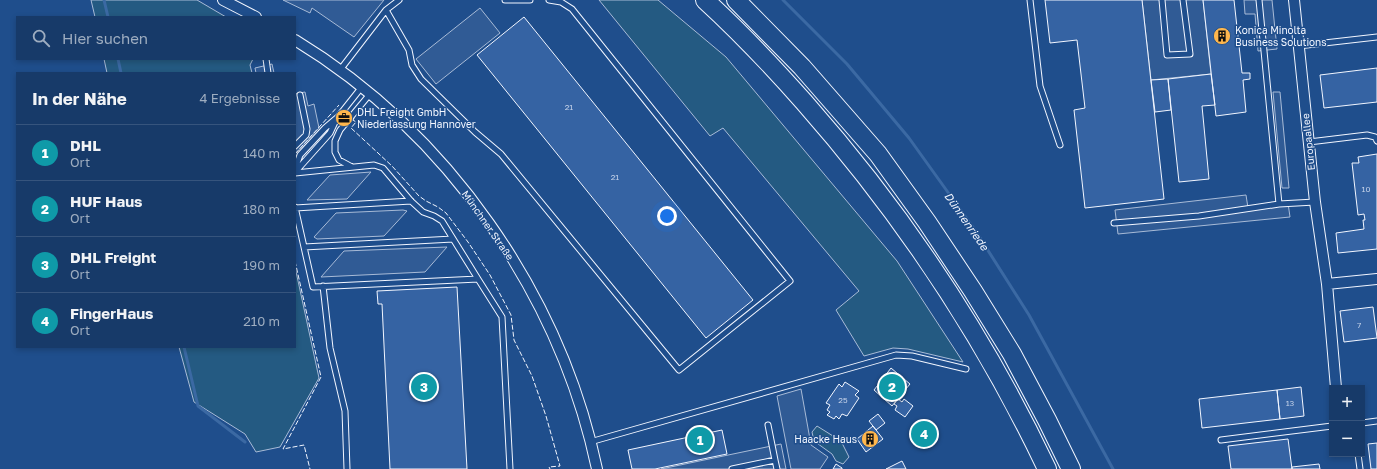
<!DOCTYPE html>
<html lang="de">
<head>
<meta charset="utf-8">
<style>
	:root { --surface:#173a69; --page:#244571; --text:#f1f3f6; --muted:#9eadc0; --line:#36547d; --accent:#ffb74d }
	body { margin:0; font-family:"Golos Text",sans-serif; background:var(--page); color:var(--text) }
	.controls { position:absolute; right:12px; bottom:12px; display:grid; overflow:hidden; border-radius:0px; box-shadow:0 2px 6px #0003 }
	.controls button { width:36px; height:36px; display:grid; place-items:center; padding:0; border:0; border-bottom:1px solid var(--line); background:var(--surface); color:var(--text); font:20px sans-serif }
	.you { position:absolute; left:667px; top:216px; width:14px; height:14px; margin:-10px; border:3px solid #fff; border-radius:50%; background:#1a73e8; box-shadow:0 0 0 6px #1a73e833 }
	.badge { display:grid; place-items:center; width:26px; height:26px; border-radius:50%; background:var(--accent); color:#fff; font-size:13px; font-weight:700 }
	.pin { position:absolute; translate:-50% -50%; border:2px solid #fff; box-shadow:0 1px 4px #0006 }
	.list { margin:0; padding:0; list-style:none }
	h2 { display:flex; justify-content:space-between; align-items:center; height:52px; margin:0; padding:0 16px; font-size:17px }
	h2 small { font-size:13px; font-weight:400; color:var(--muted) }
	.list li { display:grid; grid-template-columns:26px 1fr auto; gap:12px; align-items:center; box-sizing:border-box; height:56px; padding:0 16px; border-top:1px solid var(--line) }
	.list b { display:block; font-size:15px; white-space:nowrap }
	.list p { margin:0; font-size:13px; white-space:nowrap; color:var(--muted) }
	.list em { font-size:13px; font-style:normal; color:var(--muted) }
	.icon { flex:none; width:22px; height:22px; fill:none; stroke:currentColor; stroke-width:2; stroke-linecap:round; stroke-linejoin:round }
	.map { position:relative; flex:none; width:1377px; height:469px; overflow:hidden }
	.search { position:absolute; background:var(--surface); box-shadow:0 2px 6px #0003; left:16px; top:16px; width:280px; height:44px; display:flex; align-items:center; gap:10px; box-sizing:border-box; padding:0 14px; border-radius:0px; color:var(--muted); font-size:15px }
	.panel { position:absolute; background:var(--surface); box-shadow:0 2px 6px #0003; left:16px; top:72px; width:280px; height:276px; border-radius:0px }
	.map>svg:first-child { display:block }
</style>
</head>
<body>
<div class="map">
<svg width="1377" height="469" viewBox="0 0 1377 469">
	<rect width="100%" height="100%" fill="#1f4e8c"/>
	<path fill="#245a82" stroke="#a8bbd7" d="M91,0H197L226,17H95Z
		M599,0H658L726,57L897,261L963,362L908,349L893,348L864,356L836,310L859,291L723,128L710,136Z
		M104,59H253L250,65L252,73H107Z
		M295,267L319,378L280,447L256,452L245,434L194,402L179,347H295Z
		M817,426L841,441L849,457L843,464L836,461L832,454L814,441L812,432Z"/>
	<path fill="#305b95" stroke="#a8bbd7" d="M283,0H384L354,37L312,8L310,13Z
		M1142,0H1203L1211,74L1151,80Z
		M1244,0H1272L1277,49L1258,51L1255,14H1245Z
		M480,8L500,33L436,84L416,59Z
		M272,64L274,73H256L255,68Z
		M305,92L308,106L314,104L319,128L295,154V94Z
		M1273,92H1280L1289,188H1282Z
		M371,172L347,199L307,200L330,175Z
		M1246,195L1248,208L1288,203L1290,217L1118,234L1115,210Z
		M403,210L407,211L384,236L317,239L314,237L336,213Z
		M447,247L425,272L321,277L344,251Z
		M801,389L811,445L828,457L820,469H791L777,396Z
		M781,444L786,469H661Z"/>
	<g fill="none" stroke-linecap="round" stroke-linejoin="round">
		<path stroke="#3b69a3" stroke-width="3" d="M104,0L108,17
			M783,0L847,64L909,138L975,230L1029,315L1113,469
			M118,59L121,73
			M184,347L198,406L245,442"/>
	</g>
	<path fill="#3563a3" stroke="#f2f6ff" d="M1045,0H1142L1164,199L1085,208L1074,110L1085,108L1077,40L1050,43Z
		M1203,0H1234L1242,73H1250V79L1243,80L1246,112L1216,116Z
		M524,17L753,300L706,338L477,55Z
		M1377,68V102L1324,108L1320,75Z
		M1211,74L1215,105L1202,106L1209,179L1179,182L1168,79Z
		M1168,79L1171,110L1155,112L1151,80Z
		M1377,154V249L1338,253L1336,233L1364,229L1363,220H1365L1364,214L1358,215L1352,163H1359L1358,157Z
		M457,287L467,469H390L382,304H378L377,291Z
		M1373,307L1377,338L1344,342L1340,311Z
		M891,368L910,384L892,406L874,390Z
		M845,382L859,391L855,395L859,398L847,416L842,414L839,419L836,416L834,419L827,415L830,412L827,410L830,405L826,403L839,384L842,387Z
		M1301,387L1304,416L1280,419L1277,390Z
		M1277,390L1280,419L1202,428L1199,399Z
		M898,399L902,402L904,399L913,406L905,417L895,410L897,406L894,404Z
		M878,414L885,423L876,430L869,421Z
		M927,422L935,439L922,446L914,428Z
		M873,426L883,439L866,452L857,439Z
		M722,430L727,454L655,469H632L628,450Z
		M1288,439L1292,469H1231L1228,446Z
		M1377,443V469H1371L1368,444Z
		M902,461L906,469H886Z
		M836,464L842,468V469H833Z
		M1319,464L1320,469H1292V467Z"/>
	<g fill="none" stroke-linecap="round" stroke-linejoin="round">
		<defs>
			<path id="service" d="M505,0H530
				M1030,0L1040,86L1060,145
				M1162,0L1167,55L1190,54L1183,0
				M1259,0L1279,204L1315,202
				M386,10L409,50L412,65L421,79L475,132L501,154L679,370L790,281L572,9L561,2L549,0
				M1298,46L1377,37
				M266,59L268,73
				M340,70L386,10L399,0
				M1309,142L1367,135L1375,137L1377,141
				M295,146L306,135L307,129L300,95
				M352,167L339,160L335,152V141L340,130L370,94
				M295,169L300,155L325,128L338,117L361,88
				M297,170L330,133L336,120
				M295,173L374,165L383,168L411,201L423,212L434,216L442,221L478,279L313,287L295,207
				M295,208L411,201
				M1114,223L1199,216L1279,204
				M304,247L453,239
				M478,279L502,317L510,469
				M323,286L330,348L345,411L347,469
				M1362,423L1377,421
				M768,425L775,460
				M1221,440L1332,426
				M590,442L896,355L912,356L966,369
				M1358,454L1360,469
				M732,469L775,460L777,469"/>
			<path id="minor" d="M223,0L256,17
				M1294,0L1315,202L1327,284L1377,279
				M295,40C448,133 560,294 597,469
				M1327,284L1336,388"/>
			<path id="motorway" d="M705,0C740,32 773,67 804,102C902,213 984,336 1047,469
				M736,0L802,67L878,154L927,222L973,291L1012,354L1047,420L1071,469"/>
		</defs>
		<use href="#service" stroke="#f2f6ff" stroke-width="7"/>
		<use href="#minor" stroke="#f2f6ff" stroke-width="12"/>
		<use href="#motorway" stroke="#f2f6ff" stroke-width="20"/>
		<use href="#service" stroke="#1f4e8c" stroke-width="5"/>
		<use href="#minor" stroke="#1f4e8c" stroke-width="10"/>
		<use href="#motorway" stroke="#1f4e8c" stroke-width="18"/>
		<path stroke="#f2f6ff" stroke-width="1" stroke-dasharray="5 2" stroke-linecap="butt" d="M354,118L353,120L356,122L351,128L392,166L419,196L426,201L438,207L446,213L468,242L490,275L511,315L514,340L532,376L546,416L560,466L549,467L550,469
			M295,154L339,105
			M295,261L321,377L283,449L304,445L310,469"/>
	</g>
	<defs>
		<symbol id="building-disc" viewBox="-11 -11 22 22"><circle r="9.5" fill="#ffb74d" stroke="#1f4e8c"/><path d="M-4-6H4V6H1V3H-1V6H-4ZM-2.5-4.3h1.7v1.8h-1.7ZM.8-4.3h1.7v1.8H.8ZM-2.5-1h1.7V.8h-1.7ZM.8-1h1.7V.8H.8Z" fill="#111"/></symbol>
		<symbol id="office-disc" viewBox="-11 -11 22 22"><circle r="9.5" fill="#ffb74d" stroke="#1f4e8c"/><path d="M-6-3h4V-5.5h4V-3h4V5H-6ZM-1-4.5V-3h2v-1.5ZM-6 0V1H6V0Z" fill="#111"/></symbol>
	</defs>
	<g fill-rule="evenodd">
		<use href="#building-disc" x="1212" y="26" width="20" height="20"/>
		<use href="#office-disc" x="334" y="108" width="20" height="20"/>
		<use href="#building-disc" x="860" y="429" width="20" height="20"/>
	</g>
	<g text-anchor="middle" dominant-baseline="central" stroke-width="3" stroke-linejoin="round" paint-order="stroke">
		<g font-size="8" fill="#c3d1e8">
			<text x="569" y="107">21</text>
			<text x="615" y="177">21</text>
			<text x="1366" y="189">10</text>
			<text x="1359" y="325">7</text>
			<text x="843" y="400">25</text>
			<text x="1290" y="403">13</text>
		</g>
		<g font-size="10" fill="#f2f6ff" stroke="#1f4e8c" text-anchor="start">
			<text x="1235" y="30">Konica Minolta<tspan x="1235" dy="12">Business Solutions</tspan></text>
			<text x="357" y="112">DHL Freight GmbH<tspan x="357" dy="12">Niederlassung Hannover</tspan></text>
			<text x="857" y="439" text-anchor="end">Haacke Haus</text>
		</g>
		<g font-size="10" fill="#f2f6ff" stroke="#1f4e8c">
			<text transform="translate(1308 142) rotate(-96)">Europaallee</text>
			<text transform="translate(488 225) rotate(55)">Münchner Straße</text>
		</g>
		<g font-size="11" font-style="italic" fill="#f2f6ff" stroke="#1f4e8c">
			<text transform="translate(967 221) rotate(55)">Dünnenriede</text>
		</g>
	</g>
</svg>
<div class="controls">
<button>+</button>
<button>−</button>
</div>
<div class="you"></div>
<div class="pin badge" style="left:700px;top:440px;background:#0f9aa8">1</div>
<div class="pin badge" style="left:892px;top:387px;background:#0f9aa8">2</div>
<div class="pin badge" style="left:424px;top:387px;background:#0f9aa8">3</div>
<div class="pin badge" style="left:924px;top:434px;background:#0f9aa8">4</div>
<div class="search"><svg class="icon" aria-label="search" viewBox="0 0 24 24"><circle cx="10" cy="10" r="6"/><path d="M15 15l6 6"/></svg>Hier suchen</div>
<section class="panel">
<h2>In der Nähe<small>4 Ergebnisse</small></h2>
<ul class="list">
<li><span class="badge" style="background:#0f9aa8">1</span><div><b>DHL</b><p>Ort</p></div><em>140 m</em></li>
<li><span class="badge" style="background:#0f9aa8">2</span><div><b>HUF Haus</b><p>Ort</p></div><em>180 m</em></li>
<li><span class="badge" style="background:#0f9aa8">3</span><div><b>DHL Freight</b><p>Ort</p></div><em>190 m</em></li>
<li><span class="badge" style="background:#0f9aa8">4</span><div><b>FingerHaus</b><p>Ort</p></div><em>210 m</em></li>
</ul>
</section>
</div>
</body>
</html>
